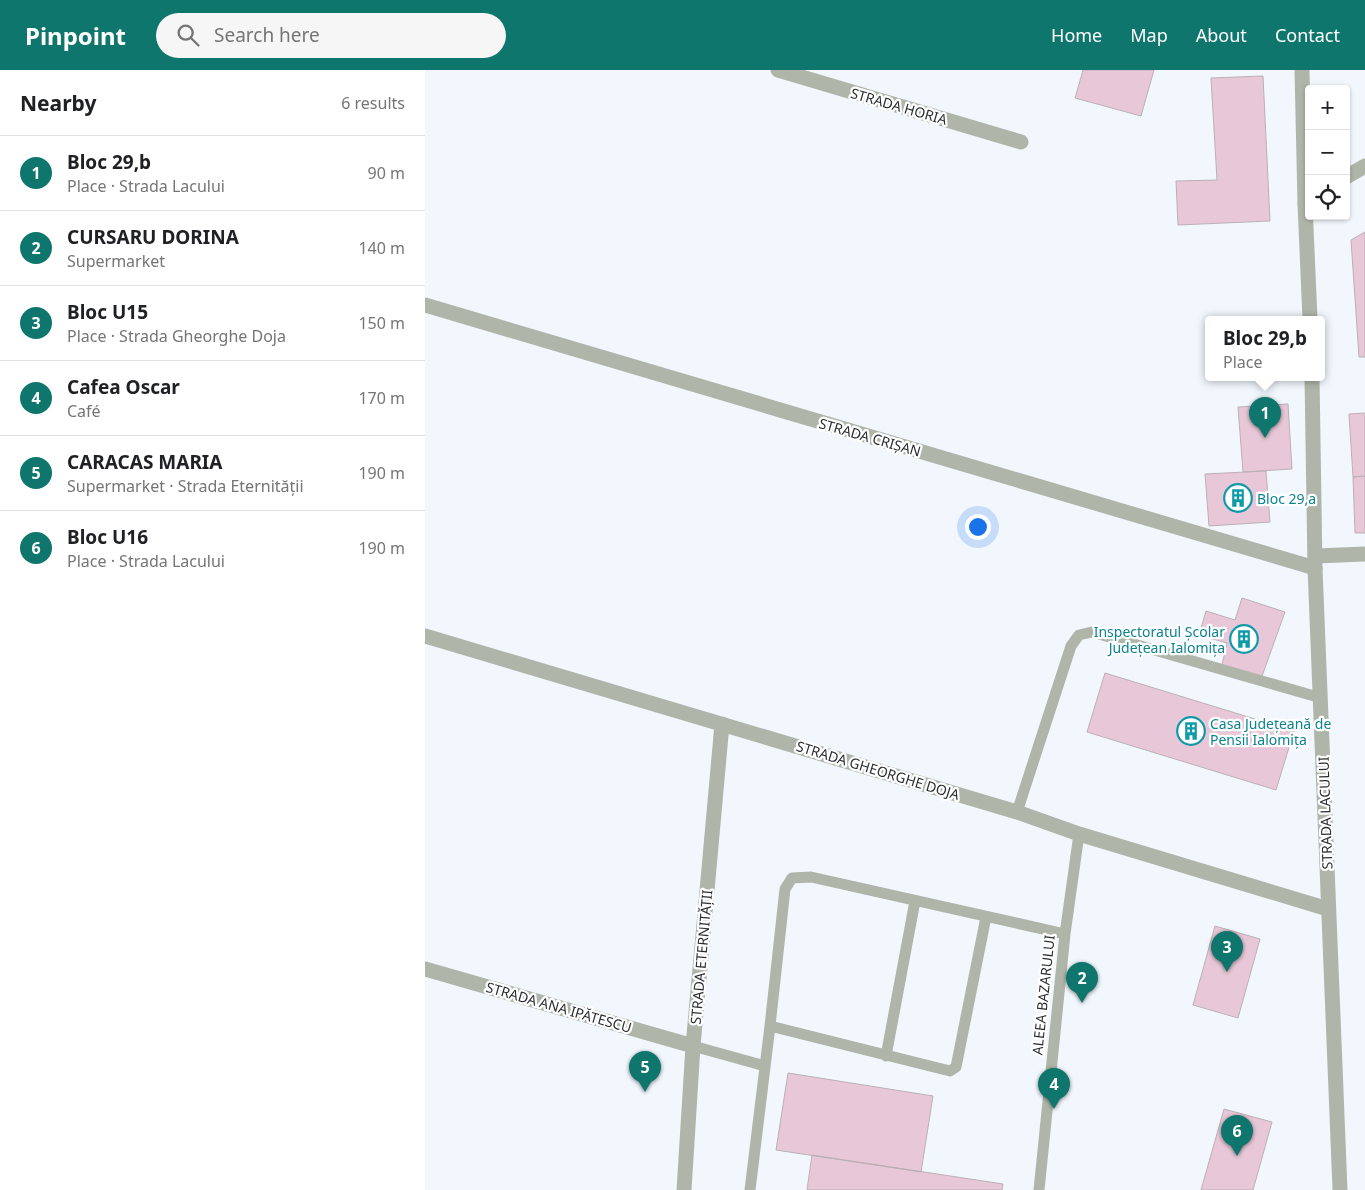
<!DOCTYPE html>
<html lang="en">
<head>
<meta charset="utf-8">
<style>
	:root { --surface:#fff; --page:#f6f6f6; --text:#202124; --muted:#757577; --line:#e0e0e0; --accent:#0f766e }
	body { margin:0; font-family:"Noto Sans",sans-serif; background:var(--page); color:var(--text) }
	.controls { position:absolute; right:15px; top:15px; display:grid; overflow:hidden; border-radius:5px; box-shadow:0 1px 4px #0004 }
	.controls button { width:45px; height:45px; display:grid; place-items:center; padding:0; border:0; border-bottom:1px solid var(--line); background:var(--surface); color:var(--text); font:25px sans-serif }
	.you { position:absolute; left:552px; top:456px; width:18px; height:18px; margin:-12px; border:4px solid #fff; border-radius:50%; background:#1a73e8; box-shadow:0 0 0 8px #1a73e833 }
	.badge { display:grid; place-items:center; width:32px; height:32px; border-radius:50%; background:var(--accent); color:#fff; font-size:16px; font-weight:700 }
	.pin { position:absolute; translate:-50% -41px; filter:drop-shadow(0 1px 2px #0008) }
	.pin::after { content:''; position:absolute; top:26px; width:18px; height:15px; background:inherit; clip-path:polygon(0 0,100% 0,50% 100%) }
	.popup { position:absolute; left:780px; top:246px; width:120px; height:65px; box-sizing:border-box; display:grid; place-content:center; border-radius:5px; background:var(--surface); filter:drop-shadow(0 1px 4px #0005); font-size:16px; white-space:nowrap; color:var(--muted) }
	.popup b { font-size:19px; color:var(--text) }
	.popup::after { content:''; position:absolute; left:50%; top:100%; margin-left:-10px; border:10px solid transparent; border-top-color:var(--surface) }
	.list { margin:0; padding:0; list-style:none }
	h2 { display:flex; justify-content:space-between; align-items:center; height:65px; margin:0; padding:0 20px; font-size:21px }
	h2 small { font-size:16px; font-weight:400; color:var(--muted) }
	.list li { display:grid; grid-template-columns:32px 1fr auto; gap:15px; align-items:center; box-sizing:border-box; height:75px; padding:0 20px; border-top:1px solid var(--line) }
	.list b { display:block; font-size:19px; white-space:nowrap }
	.list p { margin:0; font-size:16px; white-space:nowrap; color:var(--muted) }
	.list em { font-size:16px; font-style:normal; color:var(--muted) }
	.icon { flex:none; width:28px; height:28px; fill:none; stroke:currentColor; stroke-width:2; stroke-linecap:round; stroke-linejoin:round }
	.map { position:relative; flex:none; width:940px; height:1120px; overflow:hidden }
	header { display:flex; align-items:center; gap:30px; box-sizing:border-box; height:70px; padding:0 25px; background:var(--accent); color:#fff }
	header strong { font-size:24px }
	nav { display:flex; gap:28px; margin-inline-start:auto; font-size:18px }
	.search { width:350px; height:45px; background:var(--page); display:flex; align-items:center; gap:12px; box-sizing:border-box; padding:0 18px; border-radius:28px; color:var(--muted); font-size:19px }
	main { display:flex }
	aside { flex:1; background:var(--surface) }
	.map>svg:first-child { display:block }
</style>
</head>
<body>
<header>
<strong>Pinpoint</strong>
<div class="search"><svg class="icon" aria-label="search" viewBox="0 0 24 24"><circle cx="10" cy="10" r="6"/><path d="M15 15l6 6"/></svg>Search here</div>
<nav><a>Home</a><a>Map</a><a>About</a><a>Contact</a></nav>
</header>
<main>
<aside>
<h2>Nearby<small>6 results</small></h2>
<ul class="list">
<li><span class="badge">1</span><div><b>Bloc 29,b</b><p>Place · Strada Lacului</p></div><em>90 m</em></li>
<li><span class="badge">2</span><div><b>CURSARU DORINA</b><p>Supermarket</p></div><em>140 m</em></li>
<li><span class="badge">3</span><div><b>Bloc U15</b><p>Place · Strada Gheorghe Doja</p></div><em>150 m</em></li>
<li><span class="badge">4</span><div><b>Cafea Oscar</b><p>Café</p></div><em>170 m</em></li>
<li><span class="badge">5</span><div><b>CARACAS MARIA</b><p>Supermarket · Strada Eternității</p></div><em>190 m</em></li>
<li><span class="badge">6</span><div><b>Bloc U16</b><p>Place · Strada Lacului</p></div><em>190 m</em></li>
</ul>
</aside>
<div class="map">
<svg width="940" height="1120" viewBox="0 0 940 1120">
	<rect width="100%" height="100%" fill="#f2f7fe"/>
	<path fill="#e8c8d8" stroke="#bbb0b5" d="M658,0H729L716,46L650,28Z
		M838,6L845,151L753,155L751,111L792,110L786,8Z
		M940,162V287H934L926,170Z
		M863,334L867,399L818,402L813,337Z
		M940,343V406L928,407L924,344Z
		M841,401L845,452L784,456L780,404Z
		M940,406V463H930L928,407Z
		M817,528L860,542L836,609L796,599L802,573L774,565L781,541L810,550Z
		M680,603L869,661L851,720L662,662Z
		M790,856L835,869L813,948L768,935Z
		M363,1003L508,1026L496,1102L351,1080Z
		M799,1039L847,1052L828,1120H776Z
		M387,1085L578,1114L577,1120H382Z"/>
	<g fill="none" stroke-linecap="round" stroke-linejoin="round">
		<path stroke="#afb6a9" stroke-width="11" d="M592,742L646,576L654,565L667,562L896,628
			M345,956L525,1001L531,997L561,847
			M268,976L340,996
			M461,986L490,831
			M325,1120L345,956L360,819L367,808L386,807L640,864
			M614,1120L640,864L654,764"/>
		<path stroke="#afb6a9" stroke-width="15" d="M353,0L596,72
			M877,0L880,134
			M0,235L890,498
			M891,486L940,484
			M0,566L592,742L654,764L903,839
			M0,899L268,976
			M259,1120L268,976L297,654"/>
		<path stroke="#afb6a9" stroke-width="15" d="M921,107L940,96
			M884,131L880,134L885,249
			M887,307L890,498L915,1120"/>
	</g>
	<defs>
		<symbol id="building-ring" viewBox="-11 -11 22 22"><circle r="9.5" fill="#fff" stroke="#0f9aa8" stroke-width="1.5"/><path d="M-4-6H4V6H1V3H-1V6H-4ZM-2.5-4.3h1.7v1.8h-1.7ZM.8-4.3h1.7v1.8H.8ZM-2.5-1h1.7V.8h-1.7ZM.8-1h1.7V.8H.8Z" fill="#0f9aa8"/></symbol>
	</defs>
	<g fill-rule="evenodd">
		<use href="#building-ring" x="797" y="412" width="32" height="32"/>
		<use href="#building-ring" x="803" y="553" width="32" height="32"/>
		<use href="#building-ring" x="750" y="645" width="32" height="32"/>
	</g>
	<g text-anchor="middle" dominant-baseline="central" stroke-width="4.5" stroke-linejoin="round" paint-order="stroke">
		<g font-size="14" fill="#2b2e31" stroke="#fff">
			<text transform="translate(474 36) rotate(16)">STRADA HORIA</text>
			<text transform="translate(445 367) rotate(16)">STRADA CRIȘAN</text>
			<text transform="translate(453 700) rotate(17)">STRADA GHEORGHE DOJA</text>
			<text transform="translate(900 743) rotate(-92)">STRADA LACULUI</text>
			<text transform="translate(276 887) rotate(-85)">STRADA ETERNITĂȚII</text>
			<text transform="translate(618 925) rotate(-84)">ALEEA BAZARULUI</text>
			<text transform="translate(134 937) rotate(16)">STRADA ANA IPĂTESCU</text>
		</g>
		<g font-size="14" fill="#0d838f" stroke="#fff" text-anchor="start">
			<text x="832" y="428">Bloc 29,a</text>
			<text x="800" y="561" text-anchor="end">Inspectoratul Școlar<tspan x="800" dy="16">Județean Ialomița</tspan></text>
			<text x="785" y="653">Casa Județeană de<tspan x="785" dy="16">Pensii Ialomița</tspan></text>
		</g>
	</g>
</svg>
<div class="controls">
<button>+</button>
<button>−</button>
<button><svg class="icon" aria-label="locate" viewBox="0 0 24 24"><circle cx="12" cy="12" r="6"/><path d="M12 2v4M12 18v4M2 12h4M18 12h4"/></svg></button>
</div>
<div class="you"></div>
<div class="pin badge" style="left:840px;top:368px">1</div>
<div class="popup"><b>Bloc 29,b</b>Place</div>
<div class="pin badge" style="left:657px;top:933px">2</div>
<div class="pin badge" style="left:802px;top:902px">3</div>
<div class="pin badge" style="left:629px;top:1039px">4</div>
<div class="pin badge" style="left:220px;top:1022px">5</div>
<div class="pin badge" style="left:812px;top:1086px">6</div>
</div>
</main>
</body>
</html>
